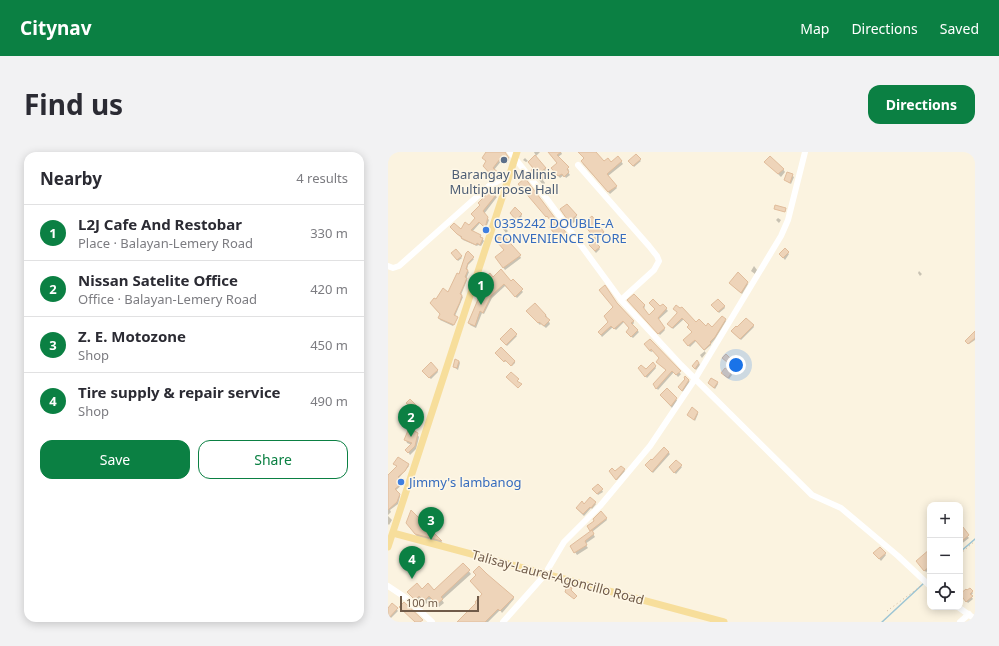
<!DOCTYPE html>
<html lang="en">
<head>
<meta charset="utf-8">
<style>
	:root { --surface:#fff; --page:#f2f2f3; --text:#2b2b33; --muted:#7c7c81; --line:#e1e1e2; --accent:#0b8043 }
	body { margin:0; font-family:"Noto Sans",sans-serif; background:var(--page); color:var(--text) }
	.controls { position:absolute; right:12px; bottom:12px; display:grid; overflow:hidden; border-radius:8px; box-shadow:0 2px 10px #0003 }
	.controls button { width:36px; height:36px; display:grid; place-items:center; padding:0; border:0; border-bottom:1px solid var(--line); background:var(--surface); color:var(--text); font:20px sans-serif }
	.scale { position:absolute; left:12px; bottom:10px; width:79px; box-sizing:border-box; padding-left:4px; border:2px solid #705b49; border-top:0; font-size:11px; line-height:14px; white-space:nowrap; color:#705b49; -webkit-text-stroke:3px #fef7e6; paint-order:stroke }
	.you { position:absolute; left:348px; top:213px; width:14px; height:14px; margin:-10px; border:3px solid #fff; border-radius:50%; background:#1a73e8; box-shadow:0 0 0 6px #1a73e833 }
	.badge { display:grid; place-items:center; width:26px; height:26px; border-radius:50%; background:var(--accent); color:#fff; font-size:13px; font-weight:700 }
	.pin { position:absolute; translate:-50% -33px; filter:drop-shadow(0 1px 2px #0008) }
	.pin::after { content:''; position:absolute; top:21px; width:14px; height:12px; background:inherit; clip-path:polygon(0 0,100% 0,50% 100%) }
	.list { margin:0; padding:0; list-style:none }
	h2 { display:flex; justify-content:space-between; align-items:center; height:52px; margin:0; padding:0 16px; font-size:17px }
	h2 small { font-size:13px; font-weight:400; color:var(--muted) }
	.list li { display:grid; grid-template-columns:26px 1fr auto; gap:12px; align-items:center; box-sizing:border-box; height:56px; padding:0 16px; border-top:1px solid var(--line) }
	.list b { display:block; font-size:15px; white-space:nowrap }
	.list p { margin:0; font-size:13px; white-space:nowrap; color:var(--muted) }
	.list em { font-size:13px; font-style:normal; color:var(--muted) }
	.actions { display:flex; gap:8px; padding:12px 16px }
	.actions a { flex:1; padding:9px 0; border:1px solid var(--accent); border-radius:12px; text-align:center; font-size:14px; color:var(--accent) }
	.actions .main { background:var(--accent); color:#fff }
	.icon { flex:none; width:22px; height:22px; fill:none; stroke:currentColor; stroke-width:2; stroke-linecap:round; stroke-linejoin:round }
	.map { position:relative; flex:none; width:587px; height:470px; overflow:hidden; border-radius:12px }
	header { display:flex; align-items:center; gap:24px; box-sizing:border-box; height:56px; padding:0 20px; background:var(--accent); color:#fff }
	header strong { font-size:19px }
	nav { display:flex; gap:22px; margin-inline-start:auto; font-size:14px }
	.intro { display:flex; align-items:center; justify-content:space-between; box-sizing:border-box; height:96px; padding:0 24px }
	h1 { margin:0; font-size:28px }
	.button { padding:10px 18px; border-radius:12px; background:var(--accent); color:#fff; font-size:14px; font-weight:700 }
	main { display:flex; gap:24px; padding:0 24px }
	aside { flex:1; background:var(--surface); border-radius:12px; box-shadow:0 2px 10px #0003 }
	.map>svg:first-child { display:block }
</style>
</head>
<body>
<header>
<strong>Citynav</strong>
<nav><a>Map</a><a>Directions</a><a>Saved</a></nav>
</header>
<div class="intro"><h1>Find us</h1><a class="button">Directions</a></div>
<main>
<aside>
<h2>Nearby<small>4 results</small></h2>
<ul class="list">
<li><span class="badge">1</span><div><b>L2J Cafe And Restobar</b><p>Place · Balayan-Lemery Road</p></div><em>330 m</em></li>
<li><span class="badge">2</span><div><b>Nissan Satelite Office</b><p>Office · Balayan-Lemery Road</p></div><em>420 m</em></li>
<li><span class="badge">3</span><div><b>Z. E. Motozone</b><p>Shop</p></div><em>450 m</em></li>
<li><span class="badge">4</span><div><b>Tire supply &amp; repair service</b><p>Shop</p></div><em>490 m</em></li>
</ul>
<div class="actions"><a class="main">Save</a><a>Share</a></div>
</aside>
<div class="map">
<svg width="587" height="470" viewBox="0 0 587 470">
	<rect width="100%" height="100%" fill="#fbf3e0"/>
	<path fill="#0003" d="M99,0H115L121,8L118,12L114,8L106,18L112,24L108,27L104,23L99,10L95,6Z
		M146,0H152L147,5L158,18L155,21L158,25L155,28L157,31L155,33L145,20L146,17L141,10L148,4Z
		M160,0H173L174,2L170,5L181,18L180,20L182,23L178,26L176,23L172,26L166,19L170,12Z
		M192,0H207L215,11H223L230,5L235,12L220,24L229,36L222,42L195,12L194,9L197,7Z
		M137,6L140,9L138,10L135,8Z
		M252,8L253,9L246,15L243,11Z
		M378,10L395,17L397,20L393,25Z
		M400,21L406,25L403,32L397,28Z
		M133,34L178,82L179,84L173,89L163,76L166,72Z
		M103,40L109,45L96,62L101,68L98,76L92,71L84,80L92,83L96,89L93,94L90,93L89,94L75,88L63,75L73,79L81,74L88,67L92,54L91,51Z
		M175,61L188,64L190,67L184,72Z
		M124,63H133L134,64L130,69Z
		M390,66L393,68L391,71L388,68Z
		M197,71L215,80L216,82L208,88Z
		M116,75L120,79L118,81L115,77Z
		M203,95L211,96L212,97L208,101Z
		M400,101L401,102L397,108L392,102Z
		M79,102L86,107L80,113L79,118L81,120L78,127L79,128L73,143L75,145L67,164L69,165L65,174L52,168L51,166L53,163L44,153L60,141L71,123Z
		M65,103L73,105L74,106L70,109Z
		M132,104L133,106L117,118L110,108Z
		M366,114L369,118L367,122L363,119Z
		M531,119L534,122L532,124L530,121Z
		M105,126L123,130L125,128L135,140L129,146L117,134L104,146L96,162L94,161L88,176L82,173L81,171L98,132Z
		M359,131L360,132L354,142L343,132Z
		M242,150L256,153L257,155L255,157L261,164L275,153L280,159L270,168L277,178L272,183Z
		M229,151L245,169L246,171L244,173L251,180L245,186L240,182L242,177L236,170L228,178L225,175L214,185L212,182L221,170Z
		M336,154L337,156L331,161L326,155Z
		M141,162L158,163L162,172L158,176L153,172L152,173Z
		M290,162L318,176L325,177L337,168L338,169L327,187L323,192V193L316,199L318,201L314,206L312,203L317,199L308,189L302,195L297,190L305,181L301,173L296,167L285,177L281,173Z
		M365,173L366,175L353,188L344,180Z
		M123,178L129,184L119,194L114,189Z
		M587,180V188L581,192L578,189Z
		M257,193L293,222L290,225L286,220L270,238L266,233L279,219L271,212L272,206L265,199L263,200Z
		M113,196L127,210V211L124,214L118,209L117,210L109,202Z
		M71,209L72,211L70,218L66,215Z
		M311,211L312,213L308,218L306,216Z
		M265,212L268,216L259,226L252,218H258Z
		M49,218L50,220L43,227L36,221Z
		M335,221H343L344,223L341,227Z
		M300,228L302,230L295,240L291,235Z
		M329,230L330,232L327,237L321,231Z
		M273,244L288,247L290,250L285,257Z
		M309,260L310,262L307,269L301,263Z
		M29,282L31,285L28,297L22,303L19,298L24,293L19,291L18,288Z
		M280,300L282,302L265,321L259,315L264,310Z
		M7,313H20L21,314L10,327L16,331L7,339L12,344L10,352L2,358L3,360L0,363V324L10,314Z
		M293,314L294,315L288,322L283,317Z
		M236,318L237,319L229,328L223,320Z
		M214,338L215,340L210,343L207,339Z
		M207,351L208,352L204,357L203,356L196,364L189,357L196,353Z
		M23,360L54,390L55,393L30,386L19,371Z
		M0,364L4,368L1,373L0,372Z
		M218,366L219,368L204,380L207,385L197,392L200,396L189,403L183,394L204,380L201,376Z
		M572,375L581,386L572,393Z
		M542,393V417L538,420L530,411L541,399L539,395Z
		M492,396L498,403L493,409L488,403Z
		M75,412L83,422L54,448L56,451L51,455L44,446L38,452L33,446L29,450L22,443L34,438L46,439Z
		M83,430L125,445L126,447L114,461L112,458L100,470H73L95,443Z
		M582,437L585,441L583,444L585,447L580,451L573,443Z
		M4,452L10,459L2,467L0,465V457Z"/>
	<g fill="none" stroke-linecap="round" stroke-linejoin="round">
		<path stroke="#9dc5d4" stroke-width="1.5" d="M572,400L587,387
			M494,470L536,431"/>
	</g>
	<path fill="#eed4b9" stroke="#e0bc9b" d="M98,0H117L121,6L117,11L112,7L105,16L112,22L106,26L95,14L98,9L94,6Z
		M160,0H173L169,3L181,15L179,17L181,20L176,25L174,22L170,24L163,16L169,11Z
		M190,0H208L216,9L220,6L223,10L230,4L234,9L219,22L229,34L220,40L193,9L196,6Z
		M248,2L253,7L245,14L240,9Z
		M147,3L158,16L154,19L158,23L151,28L143,18L145,16L140,10Z
		M382,4L396,17L390,22L376,10Z
		M399,20L405,22L402,31L396,28Z
		M137,26L179,82L172,88L161,75L165,72L159,64L158,65L130,32Z
		M103,38L108,43L95,59L100,65L97,76L91,70L83,78L93,83L92,85L95,86L92,93L89,91L88,93L73,86L74,85L69,82L62,75L66,71L73,77L77,70L81,73L87,66L83,62L92,53L90,51Z
		M179,52L189,63L181,70L172,57Z
		M387,53L398,56L397,60L386,57Z
		M127,55L134,62L128,68L122,61Z
		M204,64L216,80L207,87L195,71Z
		M114,82L133,103L115,116L107,105L116,98L109,90L113,92L108,87Z
		M206,89L212,95L207,99L201,93Z
		M397,96L401,100L395,106L391,102Z
		M68,97L74,104L69,108L63,101Z
		M80,99L86,105L80,111L78,117L80,118L77,125L79,126L72,142L74,143L72,150L66,163L70,165L66,173L50,166L52,162L42,151L46,146L48,147L55,136L60,140L69,121L71,122L78,101Z
		M113,117L123,129L125,127L135,137L127,145L116,132L103,144L95,161L92,159L87,174L80,171L97,131L94,128L102,121L105,125Z
		M350,120L360,130L353,141L341,131Z
		M217,133L229,151L246,169L243,171L250,178L243,185L238,180L241,176L235,169L226,177L223,174L213,183L210,180L220,170L216,164L225,155L211,138Z
		M246,142L257,153L255,155L261,163L267,157L261,151L265,147L272,154L275,152L279,156L270,166L277,176L270,182L239,148Z
		M330,147L337,154L330,160L323,153Z
		M147,151L158,163L157,164L162,168L156,174L151,170L150,171L138,159Z
		M288,153L292,156L294,155L308,170L311,167L318,174L320,171L324,175L334,164L338,167L327,185L322,190L323,191L316,198L307,188L300,194L295,188L304,180L299,175L301,173L294,166L284,176L279,172L289,161V160L285,157Z
		M358,166L366,173L352,187L343,179L348,174L349,175Z
		M123,176L129,182L118,193L112,187Z
		M587,179V186L580,192L577,189Z
		M262,187L293,219L288,223L284,219L268,237L265,232L278,218L268,210L271,206L263,197L262,199L256,192Z
		M113,195L127,209L123,214L117,208L116,210L107,201Z
		M338,202L342,206L339,210L334,206Z
		M67,207L71,209L69,216L65,215Z
		M309,208L311,211L307,217L304,214Z
		M43,210L50,218L41,226L34,219Z
		M265,210L268,214L257,225L250,216L253,213L258,217Z
		M337,216L344,220L340,226L333,221Z
		M123,220L131,227L129,229L134,232L130,236L118,225Z
		M297,224L301,228L294,239L290,235L297,227L296,226Z
		M323,226L330,230L326,236L320,231Z
		M279,236L289,246L283,254L272,243Z
		M22,247L32,257L28,260L18,251Z
		M304,255L310,260L306,268L299,263Z
		M21,276L30,281L27,294L20,301L17,298L24,291L16,288Z
		M276,295L281,300L264,320L257,313L263,307L264,308Z
		M10,305L21,312L17,319L10,325L16,329L14,333L13,332L7,337L12,342L9,350L0,358V323L9,314L5,312Z
		M288,308L294,313L286,321L281,315Z
		M233,314L237,317L228,328L221,319L224,316L227,319Z
		M210,332L215,337L209,342L204,337Z
		M202,345L208,350L203,356L202,355L195,362L188,356L194,349L196,352Z
		M23,358L54,389L27,382L18,371Z
		M213,359L219,366L202,379L199,374L206,369L205,367Z
		M575,375L581,383L574,389L572,387V377Z
		M204,378L206,382L197,389L199,393L186,401L182,394Z
		M492,395L498,401L491,407L485,401Z
		M542,397V414L536,419L528,409Z
		M75,411L82,418L53,445L55,447L49,452L41,444L36,449L31,444L27,448L19,440L29,431L34,437L40,431L46,438Z
		M91,414L99,422L126,445L112,459L110,457L97,470H69L88,451L87,450L94,442L82,429L88,423L85,420Z
		M179,434L184,436L183,438L189,444L186,447L177,440Z
		M582,436L585,439L582,442L585,444L578,450L572,442L578,437L579,438Z
		M16,450L35,468L32,470H27L11,455Z
		M4,451L10,456L0,467V456Z"/>
	<g fill="none" stroke-linecap="round" stroke-linejoin="round">
		<path stroke="#d3b89d" stroke-width="1" stroke-dasharray="1 3" stroke-linecap="butt" d="M572,402L587,389
			M499,459L533,434"/>
		<path stroke="#fff" stroke-width="6" d="M122,0L159,47L233,148L293,213L424,343L453,356L510,404L542,434
			M190,13L261,94L269,104L271,109L266,118L233,148
			M0,114L5,116L11,114L101,34L121,23
			M160,417L176,390L212,354L262,294L307,227L393,84L400,68L417,0
			M0,434L18,446L44,470
			M570,455L587,467
			M115,470L154,426
			M572,470L581,462"/>
		<path stroke="#f7de9b" stroke-width="7" d="M5,381L336,470
			M0,395L129,0"/>
	</g>
	<circle fill="#5c6f8a" stroke="#fef7e6" stroke-width="1.5" cx="116" cy="8" r="4"/>
	<g fill="#3f7fe0" stroke="#fef7e6" stroke-width="1.5">
		<circle cx="98" cy="78" r="4"/>
		<circle cx="13" cy="330" r="4"/>
	</g>
	<g text-anchor="middle" dominant-baseline="central" stroke-width="3" stroke-linejoin="round" paint-order="stroke">
		<g font-size="13" fill="#4e5e75" stroke="#fef7e6">
			<text x="116" y="22">Barangay Malinis<tspan x="116" dy="15">Multipurpose Hall</tspan></text>
		</g>
		<g font-size="13" fill="#366cbe" stroke="#fef7e6" text-anchor="start">
			<text x="106" y="71">0335242 DOUBLE-A<tspan x="106" dy="15">CONVENIENCE STORE</tspan></text>
			<text x="21" y="330">Jimmy's lambanog</text>
		</g>
		<g font-size="13" fill="#705b49" stroke="#fef7e6">
			<text transform="translate(170 425) rotate(15)">Talisay-Laurel-Agoncillo Road</text>
		</g>
	</g>
</svg>
<div class="controls">
<button>+</button>
<button>−</button>
<button><svg class="icon" aria-label="locate" viewBox="0 0 24 24"><circle cx="12" cy="12" r="6"/><path d="M12 2v4M12 18v4M2 12h4M18 12h4"/></svg></button>
</div>
<div class="scale">100 m</div>
<div class="you"></div>
<div class="pin badge" style="left:93px;top:153px">1</div>
<div class="pin badge" style="left:23px;top:285px">2</div>
<div class="pin badge" style="left:43px;top:388px">3</div>
<div class="pin badge" style="left:24px;top:427px">4</div>
</div>
</main>
</body>
</html>
